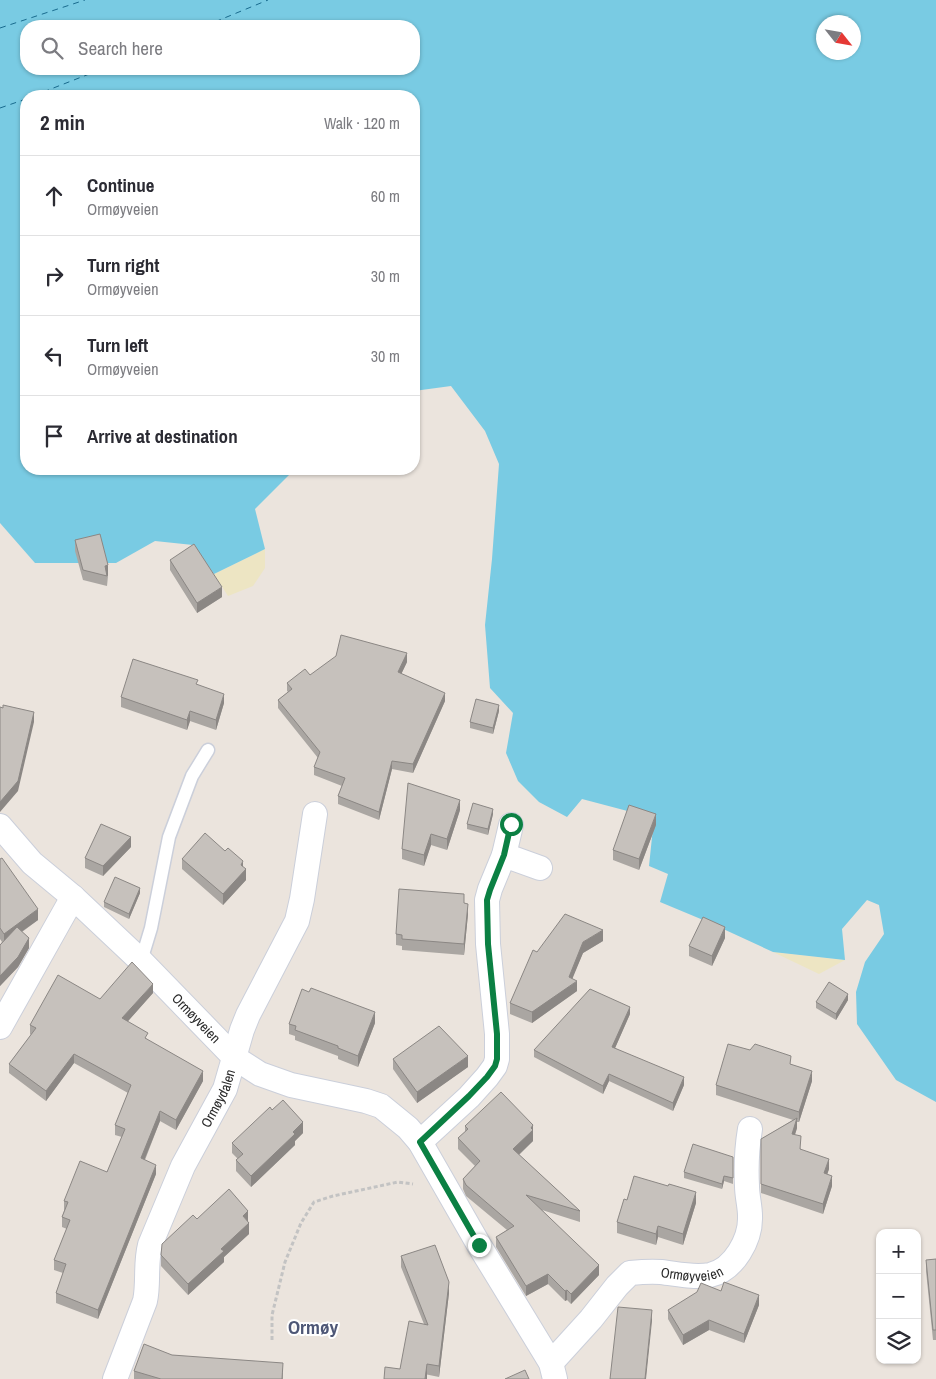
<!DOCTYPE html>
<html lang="en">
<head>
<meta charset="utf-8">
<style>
	:root { --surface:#fff; --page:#f2f2f3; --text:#2b2b33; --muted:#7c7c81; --line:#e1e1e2 }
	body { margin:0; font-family:"Archivo Narrow",sans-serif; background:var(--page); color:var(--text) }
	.controls { position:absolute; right:15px; bottom:15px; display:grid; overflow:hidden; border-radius:10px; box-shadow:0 1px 4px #0004 }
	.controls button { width:45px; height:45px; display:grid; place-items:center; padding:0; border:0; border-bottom:1px solid var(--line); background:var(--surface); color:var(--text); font:25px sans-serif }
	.compass { position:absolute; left:816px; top:15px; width:45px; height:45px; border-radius:50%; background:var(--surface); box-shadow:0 1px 4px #0004; rotate:121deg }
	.stop { position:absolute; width:15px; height:15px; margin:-11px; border:4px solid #0b8043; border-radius:50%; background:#fff }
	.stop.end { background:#0b8043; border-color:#fff; box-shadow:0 1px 5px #0008 }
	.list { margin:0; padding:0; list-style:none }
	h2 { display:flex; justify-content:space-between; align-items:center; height:65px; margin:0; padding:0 20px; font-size:21px }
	h2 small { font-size:16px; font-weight:400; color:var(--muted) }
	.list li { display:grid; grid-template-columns:32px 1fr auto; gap:15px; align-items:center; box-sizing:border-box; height:80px; padding:0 20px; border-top:1px solid var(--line) }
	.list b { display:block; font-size:19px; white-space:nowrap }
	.list p { margin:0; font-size:16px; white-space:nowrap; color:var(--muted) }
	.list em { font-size:16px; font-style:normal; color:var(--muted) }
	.icon { flex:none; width:28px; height:28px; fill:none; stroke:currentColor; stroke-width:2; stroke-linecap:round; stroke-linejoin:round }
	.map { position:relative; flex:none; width:936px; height:1379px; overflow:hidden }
	.search { position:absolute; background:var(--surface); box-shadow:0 1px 4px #0004; left:20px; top:20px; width:400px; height:55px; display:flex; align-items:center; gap:12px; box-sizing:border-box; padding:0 18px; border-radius:20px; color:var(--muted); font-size:19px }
	.panel { position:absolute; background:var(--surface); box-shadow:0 1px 4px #0004; left:20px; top:90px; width:400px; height:385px; border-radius:20px }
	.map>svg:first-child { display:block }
</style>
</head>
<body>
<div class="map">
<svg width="936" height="1379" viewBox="0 0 936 1379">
	<rect width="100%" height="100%" fill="#ebe4dd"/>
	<path fill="#ede5c3" d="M265,549V568L253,586L228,596L214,574Z
		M773,952L845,960L819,974Z"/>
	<path fill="#79cbe3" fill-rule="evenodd" d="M0,0H936V1102L896,1080L857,1024L856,992L865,962L884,934L879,905L867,900L842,929L845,960L773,952L708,922L660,902L668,874L649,866L654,818L582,799L567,817L539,802L518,781L506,753L513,713L490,688L485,625L492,559L499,464L485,431L451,386L414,391V96H26V469H295L255,509L265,549L214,574L193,545L155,541L116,563H35L0,523ZM824,22H854V52H824ZM26,26H414V69H26Z"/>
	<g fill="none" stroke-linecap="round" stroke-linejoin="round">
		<path stroke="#196b8e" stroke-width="1" stroke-dasharray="6 5" stroke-linecap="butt" d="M205,26L268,0
			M0,28L85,0
			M33,96L102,69
			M0,108L26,99"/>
		<defs>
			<path id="service" d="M141,961L151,928L169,837L192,776L208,750"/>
			<g id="minor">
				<path id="s1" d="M0,826L32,863L73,897L141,961L235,1058L260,1074L291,1085L366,1101L381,1106L408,1128L420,1142L479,1245L551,1363L555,1379"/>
				<path d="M504,855L540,868"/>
				<path d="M0,1027L73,897"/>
				<path d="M420,1142L469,1097L487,1077L495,1066L497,1059V1034L488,944L487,900L490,889L504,855L511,825"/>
				<path id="s2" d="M551,1363L591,1319L617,1286L630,1273C640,1272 650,1271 661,1272C678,1274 693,1278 710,1275C734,1270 751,1239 750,1216C750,1206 747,1196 747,1186C746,1167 747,1147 750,1129"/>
				<path id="s3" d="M115,1379L145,1301C149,1283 145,1264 150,1245L183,1166L225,1089L242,1030L248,1015L297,921L302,899L315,814"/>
			</g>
		</defs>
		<use href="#service" stroke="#cbcfda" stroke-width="15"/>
		<use href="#minor" stroke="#cbcfda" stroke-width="26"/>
		<path stroke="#c3c3c3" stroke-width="3" stroke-dasharray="4 2.5" stroke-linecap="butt" d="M272,1340V1315L285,1262L301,1223L314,1202L333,1196L398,1182L413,1184"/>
		<use href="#service" stroke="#fff" stroke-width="12"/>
		<use href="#minor" stroke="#fff" stroke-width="24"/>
	</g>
	<path fill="#aaa6a2" d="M75,540L108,576L107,586L83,580L75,551Z
		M170,560L222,597L197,613L170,570Z
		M407,662L401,674L445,701L413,773L392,769L379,820L338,804V796L342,786L314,775V767L318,758L278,708V700L288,692L287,691V683L310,675Z
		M198,685L224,703L216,730L190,721L187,730L121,707V697Z
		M499,711L493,734L470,728V722Z
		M460,810L447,850L431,845L424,866L402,859V849Z
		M493,814L488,835L467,829V824Z
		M656,825L639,870L613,860V850Z
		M131,847L103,876L85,868V858Z
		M0,859L38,920L22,932L29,948L18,967L0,986V945L2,942L0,939Z
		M182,859L246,880L223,905L182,869Z
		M140,893L129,919L104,907V902Z
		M464,903L468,914L464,955L402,950V946L396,945V934Z
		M725,938L712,966L689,956V946Z
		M603,941L583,953L572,978L577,991L532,1023L510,1014V1003L537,952Z
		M153,993L127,1022L148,1040L203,1081L176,1130L160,1121L145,1160L156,1174L98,1319L56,1303V1293L63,1273L54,1270V1260L67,1229L62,1227V1217L64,1211V1201L107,1172L122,1137L115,1135V1125L128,1093L74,1063L46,1101L9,1073V1064L31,1035L30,1034V1025L100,999Z
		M848,1000L836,1020L816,1008V1002Z
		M630,1014L615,1048L684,1085L673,1111L609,1081L603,1094L534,1057V1050Z
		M375,1023L358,1067L338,1059V1056L295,1040V1036L289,1034V1024Z
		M393,1059L468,1067L417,1103L393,1069Z
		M791,1064L812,1081L799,1122H797V1128L795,1135L801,1150L829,1169L827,1175L832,1186L823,1214L761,1193V1139L793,1120L716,1095V1085Z
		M272,1110L303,1133L295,1141V1145L251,1187L236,1171V1160L238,1159L232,1153V1143Z
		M533,1125V1141L519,1155L580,1211V1222L542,1210L599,1275L571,1304L567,1300L565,1301L548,1284L526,1296L496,1247V1237L507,1230L466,1196L463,1189V1179L475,1166L458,1149V1138L465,1132V1126Z
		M733,1157V1184L724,1181L722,1189L684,1178V1172Z
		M627,1200L696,1203L683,1245L658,1237L656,1245L617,1233V1222Z
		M197,1219L248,1222L249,1234L224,1257V1262L188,1295L161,1266V1255Z
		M401,1256L449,1293L439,1377L400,1369L424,1324L401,1267Z
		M936,1259V1340H933L926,1271V1260Z
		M721,1291L759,1305L744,1343L709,1330L683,1345L668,1319V1310Z
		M172,1355L283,1373V1379H134V1371Z"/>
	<path fill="#8b8784" d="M108,565V576L105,575V566Z
		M222,587V597L197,613V603Z
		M407,653V662L398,681V672Z
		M445,693V701L413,773V764Z
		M224,694V703L216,730V720Z
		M499,705V711L493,734V728Z
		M190,711V721L187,730V720Z
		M34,712V722L18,791L0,812V802Z
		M392,761V769L379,820V812Z
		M460,800V810L447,850V839Z
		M493,809V814L488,835V829Z
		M656,814V825L639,870V859Z
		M431,834V845L424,866V855Z
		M131,837V847L103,876V866Z
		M243,861V872L246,869V880L223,905V894Z
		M140,888V893L129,919V914Z
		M468,904V914L464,955V944Z
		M38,909V920L4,944V934Z
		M725,927V938L712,966V956Z
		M603,930V941L583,953L569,987L577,981V991L532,1023V1012L569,977L583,942Z
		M29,938V948L18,967L0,986V976Z
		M153,984V993L122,1028V1018Z
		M848,994V1000L836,1020V1014Z
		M630,1007V1014L612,1055V1047Z
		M375,1012V1023L358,1067V1056Z
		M74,1054V1063L46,1101V1091Z
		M468,1056V1067L417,1103V1092Z
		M203,1071V1081L176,1130V1120Z
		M812,1071V1081L799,1122V1112Z
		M609,1074V1081L603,1094V1086Z
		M684,1077V1085L673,1111V1103Z
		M160,1111V1121L141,1168V1158Z
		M797,1118V1128L792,1143V1134Z
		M303,1122V1133L295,1141V1145L251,1187V1176Z
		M533,1125V1141L513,1160V1149Z
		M829,1159V1169L824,1183V1173Z
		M156,1165V1174L98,1319V1310Z
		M724,1176V1181L722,1189V1184Z
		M832,1176V1186L823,1214V1204Z
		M696,1192V1203L683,1245V1234Z
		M248,1211V1222L243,1216Z
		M249,1223V1234L224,1257V1262L188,1295V1284L221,1249Z
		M658,1226V1237L656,1245V1234Z
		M599,1265V1275L571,1304V1294Z
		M548,1274V1284L526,1296V1286Z
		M449,1282V1293L439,1377V1366Z
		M567,1290V1300L565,1301V1291Z
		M759,1295V1305L744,1343V1334Z
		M652,1310V1321L646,1379H645Z
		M709,1320V1330L683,1345V1335Z
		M427,1364V1379H425Z"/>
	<path fill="#c6c1bc" stroke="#8b8784" d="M100,534L108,565L105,566L107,576L83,570L75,540Z
		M194,544L222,587L197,603L170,560Z
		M341,635L407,653L398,672L445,693L413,764L392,761L379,812L338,796L345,778L314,767L320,752L278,700L292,689L287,683L305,669L310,675L336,656Z
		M133,659L198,680L196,684L224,694L216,720L190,711L187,720L121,697Z
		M476,699L499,705L493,728L470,722Z
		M3,705L34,712L18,781L0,802V707L3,708Z
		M408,783L460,800L447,839L431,834L424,855L402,849Z
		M473,803L493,809L488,829L467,824Z
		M629,805L656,814L639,859L613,850Z
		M101,824L131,837L103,866L85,858Z
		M205,833L225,851L228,848L243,861L241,865L246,869L223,894L182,859Z
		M2,858L38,909L4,934L0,928V859Z
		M115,877L140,888L129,914L104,902Z
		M399,889L464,894V903L468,904L464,944L402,939V935L396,934Z
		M565,914L603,930L583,942L569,977L577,981L532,1012L510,1003L533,950L537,952Z
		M703,917L725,927L712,956L689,946Z
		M17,927L29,938L18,957L0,976V945Z
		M132,962L153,984L122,1018L148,1033L145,1038L203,1071L176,1120L160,1111L141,1158L156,1165L98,1310L56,1293L66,1264L54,1260L70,1220L62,1217L68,1202L64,1201L80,1161L107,1172L125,1129L115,1125L131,1085L74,1054L46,1091L9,1064L36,1028L30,1025L58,975L100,999Z
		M829,982L848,994L836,1014L816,1002Z
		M311,988L375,1012L358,1056L338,1048V1046L295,1030L296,1026L289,1024L302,989L309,992Z
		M590,989L630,1007L612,1047L684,1077L673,1103L609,1074L603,1086L534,1050Z
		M439,1026L468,1056L417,1092L393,1059Z
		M728,1044L750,1050L755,1044L791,1056L790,1064L812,1071L799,1112L716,1085Z
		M501,1092L533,1125L531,1128L533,1130L513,1149L580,1211L526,1195L599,1265L571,1294L567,1290L565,1291L548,1274L526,1286L496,1237L514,1226L466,1185L463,1179L480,1161L458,1138L468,1129L465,1126Z
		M283,1100L303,1122L293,1132L295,1134L251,1176L236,1160L243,1154L232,1143L270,1107L272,1110Z
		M797,1118L792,1134L801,1136L800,1149L829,1159L824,1173L832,1176L823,1204L761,1184V1139Z
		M693,1144L733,1157V1178L724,1176L722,1184L684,1172Z
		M634,1176L668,1186L669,1184L696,1192L683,1234L658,1226L656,1234L617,1222L624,1199L627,1200Z
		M229,1189L248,1211L243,1216L249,1223L221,1249L224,1251L188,1284L161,1255L162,1244L193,1215L197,1219Z
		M435,1245L449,1282L439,1366L427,1364L425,1379H384L385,1367L400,1369L409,1321L428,1325L401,1256Z
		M936,1259V1330H933L926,1260Z
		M724,1282L759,1295L744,1334L709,1320L683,1335L668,1310L697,1292L701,1283L721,1291Z
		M618,1307L652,1310L645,1379H610Z
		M144,1344L172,1355L283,1363L282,1379H161L134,1371Z
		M525,1370L529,1379H505Z"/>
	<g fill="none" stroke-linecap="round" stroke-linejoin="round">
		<path stroke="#0b8043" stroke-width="6" d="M479,1245L420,1142L469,1096L487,1077L495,1066L497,1059V1034L488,944L487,900L490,890L504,855L511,824"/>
	</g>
	<g text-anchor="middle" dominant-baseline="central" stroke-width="4" stroke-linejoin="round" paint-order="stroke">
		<g font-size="14" fill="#2a2a2a" stroke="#fff">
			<text stroke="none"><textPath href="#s1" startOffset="275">Ormøyveien</textPath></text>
			<text stroke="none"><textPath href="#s3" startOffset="302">Ormøydalen</textPath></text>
			<text stroke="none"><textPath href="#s2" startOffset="182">Ormøyveien</textPath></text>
		</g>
		<g font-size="19" font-weight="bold" fill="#4e5776" stroke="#fff">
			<text x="313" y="1327">Ormøy</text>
		</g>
	</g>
</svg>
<div class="controls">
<button>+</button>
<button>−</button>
<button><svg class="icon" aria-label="layers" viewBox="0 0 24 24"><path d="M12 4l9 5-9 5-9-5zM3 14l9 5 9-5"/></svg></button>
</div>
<svg class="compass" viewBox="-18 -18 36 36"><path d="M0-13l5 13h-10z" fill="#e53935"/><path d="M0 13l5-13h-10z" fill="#7c7c81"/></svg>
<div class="stop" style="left:511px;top:824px"></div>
<div class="stop end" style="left:479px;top:1245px"></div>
<div class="search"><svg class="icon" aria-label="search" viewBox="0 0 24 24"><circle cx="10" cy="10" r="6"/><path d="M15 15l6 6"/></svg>Search here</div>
<section class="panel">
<h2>2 min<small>Walk · 120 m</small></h2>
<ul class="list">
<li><svg class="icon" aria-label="ahead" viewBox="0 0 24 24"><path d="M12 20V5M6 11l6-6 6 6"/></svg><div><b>Continue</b><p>Ormøyveien</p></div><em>60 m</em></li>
<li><svg class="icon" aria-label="right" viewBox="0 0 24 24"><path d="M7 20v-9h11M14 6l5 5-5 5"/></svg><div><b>Turn right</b><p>Ormøyveien</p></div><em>30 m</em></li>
<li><svg class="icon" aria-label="left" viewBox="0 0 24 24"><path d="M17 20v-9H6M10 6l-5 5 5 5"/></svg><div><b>Turn left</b><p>Ormøyveien</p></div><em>30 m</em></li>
<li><svg class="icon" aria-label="arrive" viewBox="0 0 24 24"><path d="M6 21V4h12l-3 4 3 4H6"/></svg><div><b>Arrive at destination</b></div></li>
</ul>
</section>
</div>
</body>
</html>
